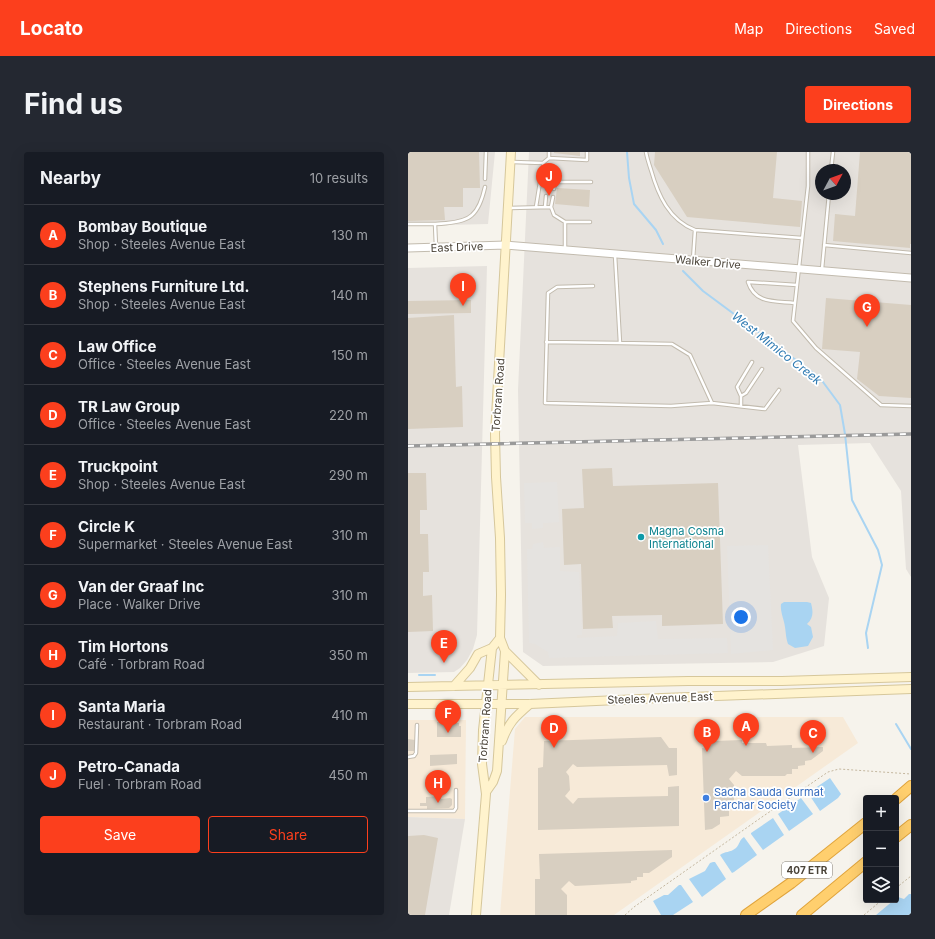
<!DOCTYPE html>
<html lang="en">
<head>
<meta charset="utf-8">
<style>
	:root { --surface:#171b24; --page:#242831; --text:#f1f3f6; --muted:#9ea1a6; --line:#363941; --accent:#fc3f1d }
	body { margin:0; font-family:Inter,sans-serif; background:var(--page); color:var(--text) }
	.controls { position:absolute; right:12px; bottom:12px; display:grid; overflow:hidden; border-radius:4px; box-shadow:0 4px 16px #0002 }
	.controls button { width:36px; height:36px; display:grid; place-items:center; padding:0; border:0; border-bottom:1px solid var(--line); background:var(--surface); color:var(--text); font:20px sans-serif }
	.compass { position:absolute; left:407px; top:12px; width:36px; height:36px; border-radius:50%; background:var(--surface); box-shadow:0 4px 16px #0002; rotate:49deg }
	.you { position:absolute; left:333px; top:465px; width:14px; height:14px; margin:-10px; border:3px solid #fff; border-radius:50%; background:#1a73e8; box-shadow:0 0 0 6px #1a73e833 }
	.badge { display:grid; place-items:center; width:26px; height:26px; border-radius:50%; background:var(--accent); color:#fff; font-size:13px; font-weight:700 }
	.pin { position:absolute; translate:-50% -33px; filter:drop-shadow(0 1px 2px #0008) }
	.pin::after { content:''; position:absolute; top:21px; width:14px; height:12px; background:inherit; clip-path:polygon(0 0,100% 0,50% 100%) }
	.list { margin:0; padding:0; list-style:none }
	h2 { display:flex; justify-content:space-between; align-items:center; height:52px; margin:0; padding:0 16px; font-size:17px }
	h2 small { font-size:13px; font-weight:400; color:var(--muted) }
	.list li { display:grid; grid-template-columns:26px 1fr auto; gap:12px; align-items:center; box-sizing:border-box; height:60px; padding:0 16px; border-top:1px solid var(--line) }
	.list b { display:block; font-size:15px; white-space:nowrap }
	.list p { margin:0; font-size:13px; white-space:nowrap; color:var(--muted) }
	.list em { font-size:13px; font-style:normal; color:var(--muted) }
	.actions { display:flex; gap:8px; padding:12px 16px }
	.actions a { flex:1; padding:9px 0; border:1px solid var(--accent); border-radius:4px; text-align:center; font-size:14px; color:var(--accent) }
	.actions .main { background:var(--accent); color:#fff }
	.icon { flex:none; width:22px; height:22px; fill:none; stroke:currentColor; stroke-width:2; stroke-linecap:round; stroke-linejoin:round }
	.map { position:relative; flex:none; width:503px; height:763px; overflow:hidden; border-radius:4px }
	header { display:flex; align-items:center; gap:24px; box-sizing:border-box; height:56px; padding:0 20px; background:var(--accent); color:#fff }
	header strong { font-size:19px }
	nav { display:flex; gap:22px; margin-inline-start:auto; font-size:14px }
	.intro { display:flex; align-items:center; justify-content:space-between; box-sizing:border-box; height:96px; padding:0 24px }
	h1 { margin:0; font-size:28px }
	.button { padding:10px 18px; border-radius:4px; background:var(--accent); color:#fff; font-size:14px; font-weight:700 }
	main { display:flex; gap:24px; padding:0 24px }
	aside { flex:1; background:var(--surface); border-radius:4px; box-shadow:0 4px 16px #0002 }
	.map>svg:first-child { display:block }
</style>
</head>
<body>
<header>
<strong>Locato</strong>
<nav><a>Map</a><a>Directions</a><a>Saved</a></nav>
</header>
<div class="intro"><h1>Find us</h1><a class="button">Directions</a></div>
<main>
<aside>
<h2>Nearby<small>10 results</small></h2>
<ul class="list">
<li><span class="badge">A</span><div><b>Bombay Boutique</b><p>Shop · Steeles Avenue East</p></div><em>130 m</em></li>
<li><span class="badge">B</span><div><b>Stephens Furniture Ltd.</b><p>Shop · Steeles Avenue East</p></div><em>140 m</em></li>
<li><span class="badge">C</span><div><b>Law Office</b><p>Office · Steeles Avenue East</p></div><em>150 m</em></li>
<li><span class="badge">D</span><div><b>TR Law Group</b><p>Office · Steeles Avenue East</p></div><em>220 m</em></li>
<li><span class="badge">E</span><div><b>Truckpoint</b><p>Shop · Steeles Avenue East</p></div><em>290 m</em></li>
<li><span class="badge">F</span><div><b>Circle K</b><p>Supermarket · Steeles Avenue East</p></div><em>310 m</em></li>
<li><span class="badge">G</span><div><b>Van der Graaf Inc</b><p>Place · Walker Drive</p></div><em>310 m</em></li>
<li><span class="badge">H</span><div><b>Tim Hortons</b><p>Café · Torbram Road</p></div><em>350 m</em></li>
<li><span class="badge">I</span><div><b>Santa Maria</b><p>Restaurant · Torbram Road</p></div><em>410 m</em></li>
<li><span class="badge">J</span><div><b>Petro-Canada</b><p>Fuel · Torbram Road</p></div><em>450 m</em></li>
</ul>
<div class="actions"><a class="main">Save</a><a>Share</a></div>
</aside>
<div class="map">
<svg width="503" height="763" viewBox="0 0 503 763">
	<rect width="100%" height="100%" fill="#f6f3ec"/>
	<path fill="#f7ead8" d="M117,565H435L450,591L206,763H92L107,577Z
		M0,568H58L57,667L0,665Z"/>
	<path fill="#e6e2dd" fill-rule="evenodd" d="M0,0H87L80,72L0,74Z
		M121,0H503V425L498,417L493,339L462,291L390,293L404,405L421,446L416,494L365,510L135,514L115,500L110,238ZM413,18H437V42H413Z
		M79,114L69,483L65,497L59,508L52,516L46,520L0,521V116Z
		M0,665L57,667L41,763H0Z"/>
	<path fill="#e5e3e0" d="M149,330L151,370L135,371V376L124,377V371H117L116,331Z
		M135,390L136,396L152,395V419L171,420L174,483H169V486L209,484L210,471L248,469L250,487L319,486L320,501L141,506L140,500L127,492L121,491L119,397H124L125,392Z
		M360,393L365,498L323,502L319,394Z"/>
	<path fill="#a9d4f2" d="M376,450H399L403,451C405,459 406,466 399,472L403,475L405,485L400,494L387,496L380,492C378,486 378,482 377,475C376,467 372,460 373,452Z
		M422,626L433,642L430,646L412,659L400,641Z
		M393,646L405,662L381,679L370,662Z
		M365,666L376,683L355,698L343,682V681Z
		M336,685L349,703L326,720L324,721L312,703C317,699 322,701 328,696C332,692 331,688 336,685Z
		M305,710H307L318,727L294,745L281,727L297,719L302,711Z
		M271,733H273L285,750L265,763H253L245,749L256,743H260Z
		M501,742H503V763H468L486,748H488L490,745L496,747Z"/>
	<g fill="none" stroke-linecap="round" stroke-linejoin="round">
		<path stroke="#a9d4f2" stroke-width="2" d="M219,0L221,26L226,52L248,78L255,92
			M275,119L295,139L412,226L432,253L437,282L444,348L470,398L474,413L458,481L460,496
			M11,523H27
			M488,572L503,597"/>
	</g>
	<path fill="#d8cfc1" d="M0,0H71L72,36H55V55H36L37,68L0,69Z
		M146,0H172V4L146,1Z
		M247,0H369L365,46L394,49L392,75L279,65L246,13Z
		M452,0H503V92H502V96L425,89L427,62L447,64Z
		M149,36L182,38L181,55L147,52Z
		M418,146L503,153V246L471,244L449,227L452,200L414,197Z
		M63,148V161L0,162V149Z
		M46,163L48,235L54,234L55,275L0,277V166Z
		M204,316L205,334L310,331L315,472L254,474V463L204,464L205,476L175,477L173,412L156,413L154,357L176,356L174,317Z
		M0,321H18L19,358H12V382H20L21,420H15V444L24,443L25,479L0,480Z
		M48,569V571H51V574H53V585H29V570Z
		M253,585L261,596H269V623L261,624L259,613L169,615L165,612L158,620L161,624L162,638L157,644L165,652L170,646L260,644V635L271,634V674L130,678V616L135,615L136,589Z
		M0,587L7,588L6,599H0Z
		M334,588V591H358L359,594L384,593V596L415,595V599L403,608L397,609V613L390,614V617H384V622H379L377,624H334L328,619L321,627L326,633V658H321V664L312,665V672L304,677L297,678L294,596L300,597L307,589Z
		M49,602V612L22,614V603Z
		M33,644V647L42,646L44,647V653L41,656L19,657V654H12V651H18V645Z
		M16,683L30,686L17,763H0V684Z
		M264,698V705L241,721H235V725H229V728L223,729V731L167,734L161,729L153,737L159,743V763H127V727H132L131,702Z"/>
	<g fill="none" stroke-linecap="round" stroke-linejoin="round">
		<defs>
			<path id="service" d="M238,0C239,6 241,12 243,18C250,43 261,68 287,78L285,108
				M400,0V34L385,169L408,196L473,253L503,254
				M141,6V0
				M105,10L135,11L141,6L179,8V0
				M135,11L140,30H183
				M423,18L425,0
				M77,27L78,0
				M146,37L147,31
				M128,55L132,30H140L139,37
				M137,55L138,44
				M143,55L145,45
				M102,56L143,55L146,63L157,70V98
				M157,70H182
				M0,72C15,72 53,74 64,63C71,57 75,44 77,35
				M27,72L28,95
				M287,78L394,86
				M416,93L503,101
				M207,103L212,191L264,192L282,203L304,251L357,257L371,238
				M414,117L421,42
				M185,134L149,135L140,141L137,251L263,254L304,251
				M386,151C367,149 347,152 340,130L389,133
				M138,190L212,191
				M333,244L338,241L354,217
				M333,254V244L329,235L344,210
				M0,605L6,604L8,601L9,573
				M0,659H46L48,656V638"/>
			<path id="tertiary" d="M0,96L98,93L503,126"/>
			<path id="secondary" d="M97,499L131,533
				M46,534L62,516L70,502L84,496
				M0,535L280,529H374L503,525
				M0,552H122L254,546L503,537
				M94,589C101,570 107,565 122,552
				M78,640L85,630L89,619L97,499L92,486L93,443L92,386L88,325L87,282L103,0
				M68,763L78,642L74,612L75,578L84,496L92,486"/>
			<path id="motorway" d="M488,647L503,634
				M488,685L503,673
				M338,763L383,731L458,671
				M394,763L458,710"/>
		</defs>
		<use href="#service" stroke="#c2bbae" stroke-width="4.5"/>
		<use href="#tertiary" stroke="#c2bbae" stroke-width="9"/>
		<use href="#secondary" stroke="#d6c79b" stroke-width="10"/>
		<use href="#motorway" stroke="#e0a43c" stroke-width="12"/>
		<path stroke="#c4b79f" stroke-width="1" stroke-dasharray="2 2" stroke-linecap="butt" d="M488,736L503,724
			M217,763L226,755L354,665L420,620L431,617L503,622
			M456,763L474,748"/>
		<use href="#service" stroke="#fff" stroke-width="2.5"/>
		<use href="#tertiary" stroke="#fff" stroke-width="7"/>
		<use href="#secondary" stroke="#fff3cd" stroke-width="8"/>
		<use href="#motorway" stroke="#ffcf6e" stroke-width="10"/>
		<defs>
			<path id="rail" d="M0,294L503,282"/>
		</defs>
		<use href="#rail" stroke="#9a9a9a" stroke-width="3.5"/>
		<use href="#rail" stroke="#fff" stroke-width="2" stroke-dasharray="6" stroke-linecap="butt"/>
	</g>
	<circle fill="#0f9aa8" stroke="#fff" stroke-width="1.5" cx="233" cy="385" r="4"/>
	<circle fill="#3f7fe0" stroke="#fff" stroke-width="1.5" cx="298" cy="646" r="4"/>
	<g text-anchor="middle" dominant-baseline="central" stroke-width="3.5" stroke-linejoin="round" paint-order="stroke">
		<rect fill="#fff" stroke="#817c74" stroke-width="1" x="374" y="710" width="50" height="16" rx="3"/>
		<g font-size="10" font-weight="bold" fill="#4b4439">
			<text x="399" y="718">407 ETR</text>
		</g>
		<g font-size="11" fill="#4b4439" stroke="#fff">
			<text transform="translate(49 95) rotate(-2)">East Drive</text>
			<text transform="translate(300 110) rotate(5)">Walker Drive</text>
			<text transform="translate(90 243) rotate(-86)">Torbram Road</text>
			<text transform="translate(252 546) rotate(-2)">Steeles Avenue East</text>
			<text transform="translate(77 574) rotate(-86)">Torbram Road</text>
		</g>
		<g font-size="11" fill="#0d838f" stroke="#fff" text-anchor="start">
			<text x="241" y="379">Magna Cosma<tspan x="241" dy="13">International</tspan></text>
		</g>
		<g font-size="11" fill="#366cbe" stroke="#fff" text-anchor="start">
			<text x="306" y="640">Sacha Sauda Gurmat<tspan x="306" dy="13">Parchar Society</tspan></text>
		</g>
		<g font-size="12" font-style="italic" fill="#2e7ab2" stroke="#fff">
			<text transform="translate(369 196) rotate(38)">West Mimico Creek</text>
		</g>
	</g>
</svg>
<div class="controls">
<button>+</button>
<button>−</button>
<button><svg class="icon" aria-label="layers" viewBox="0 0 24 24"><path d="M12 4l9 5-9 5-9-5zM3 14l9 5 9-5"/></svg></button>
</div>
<svg class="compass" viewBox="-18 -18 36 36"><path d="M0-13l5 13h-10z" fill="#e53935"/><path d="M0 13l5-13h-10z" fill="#9ea1a6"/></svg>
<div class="you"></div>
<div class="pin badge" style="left:338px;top:594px">A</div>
<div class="pin badge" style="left:299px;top:600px">B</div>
<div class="pin badge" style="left:405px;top:601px">C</div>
<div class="pin badge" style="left:146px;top:596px">D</div>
<div class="pin badge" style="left:36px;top:511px">E</div>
<div class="pin badge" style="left:40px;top:581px">F</div>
<div class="pin badge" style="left:459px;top:175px">G</div>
<div class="pin badge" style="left:30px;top:651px">H</div>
<div class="pin badge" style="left:55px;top:154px">I</div>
<div class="pin badge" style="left:141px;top:44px">J</div>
</div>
</main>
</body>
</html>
